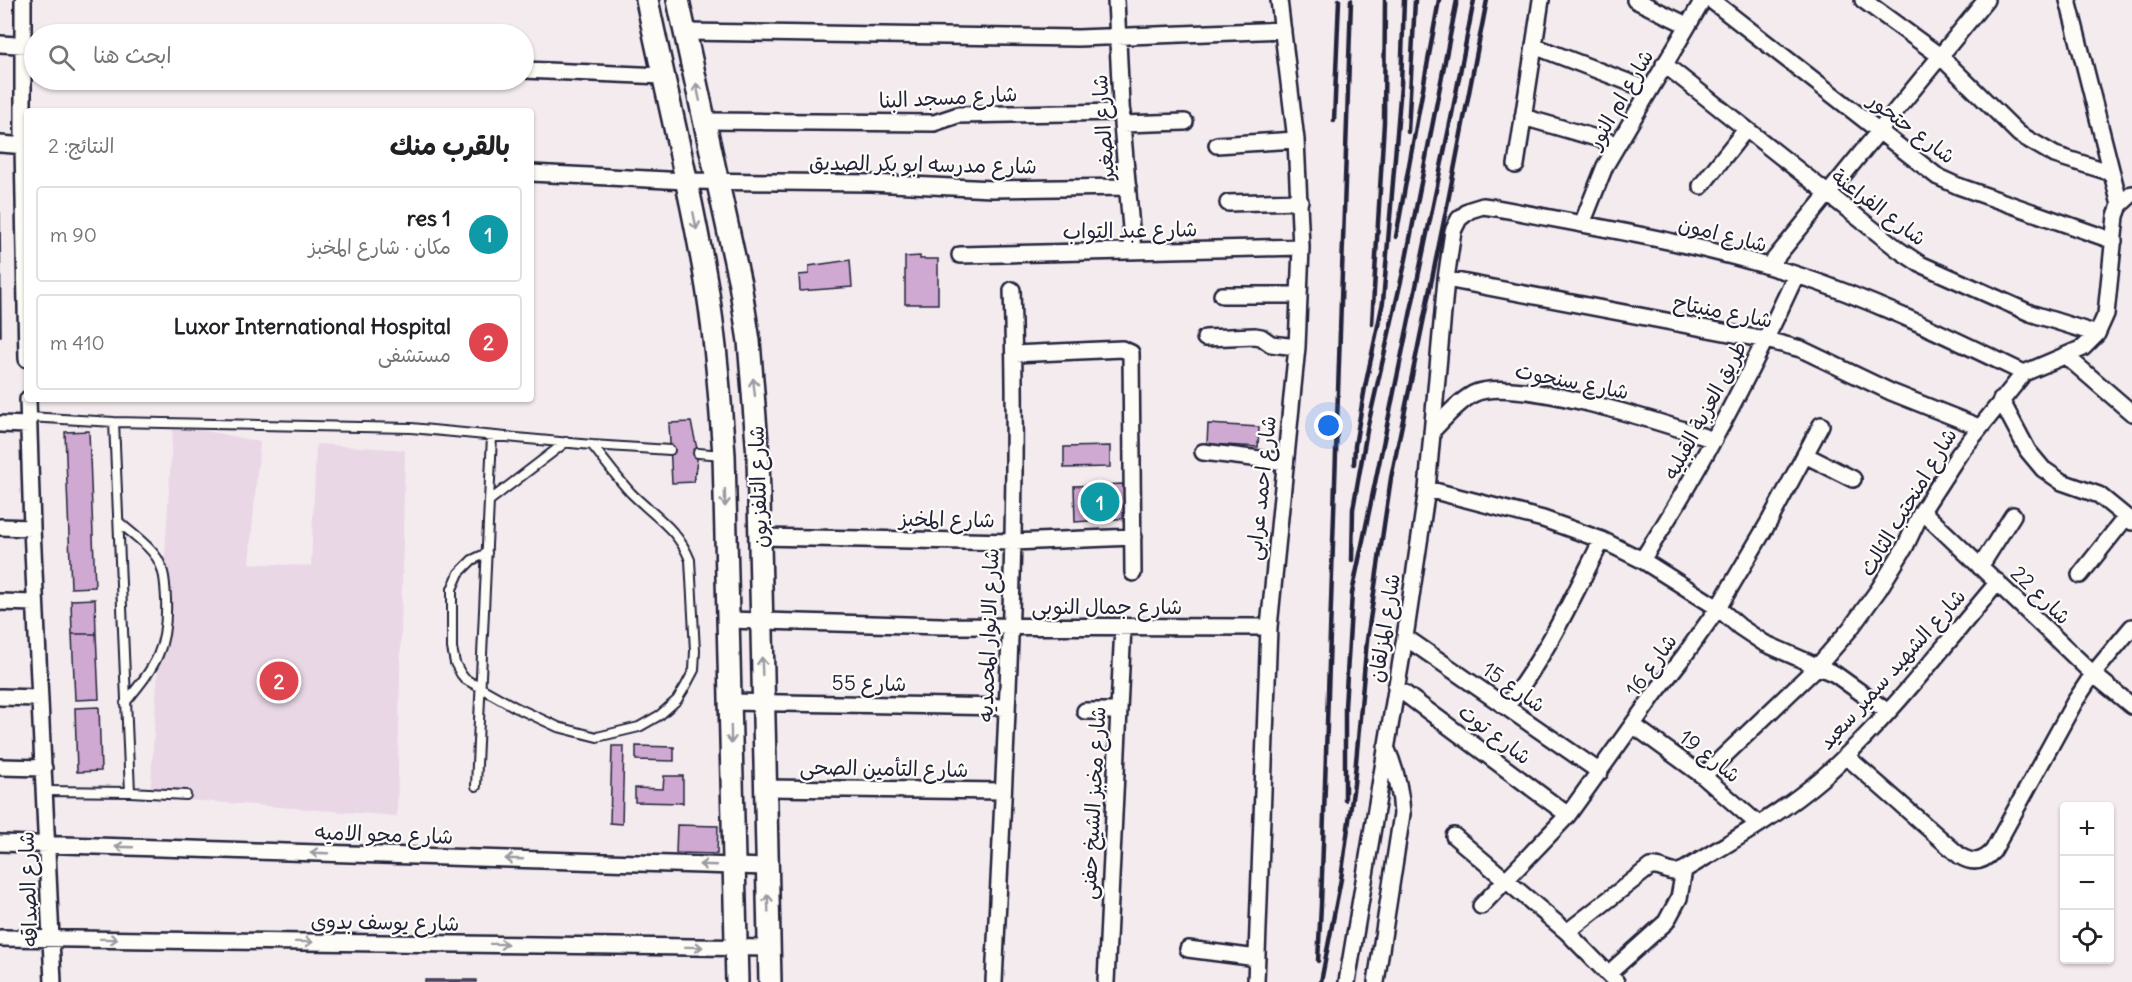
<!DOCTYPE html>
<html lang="ar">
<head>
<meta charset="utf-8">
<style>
	:root { --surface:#fff; --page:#f2f2f2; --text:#202124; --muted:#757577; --line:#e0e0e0; --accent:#1f6fb2 }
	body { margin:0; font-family:Delius,"Playpen Sans Arabic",sans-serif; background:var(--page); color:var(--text); direction:rtl }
	.controls { position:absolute; right:18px; bottom:18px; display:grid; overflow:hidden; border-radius:6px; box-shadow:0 2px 4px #0004 }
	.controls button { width:54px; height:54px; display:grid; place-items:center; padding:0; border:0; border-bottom:2px solid var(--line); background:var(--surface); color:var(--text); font:30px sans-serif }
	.you { position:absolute; left:1329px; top:426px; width:21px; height:21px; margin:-15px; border:4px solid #fff; border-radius:50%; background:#1a73e8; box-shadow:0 0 0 9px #1a73e833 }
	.badge { display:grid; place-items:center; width:39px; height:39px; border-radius:50%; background:var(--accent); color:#fff; font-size:20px; font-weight:700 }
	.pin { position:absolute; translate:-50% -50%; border:3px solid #fff; box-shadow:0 2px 6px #0006 }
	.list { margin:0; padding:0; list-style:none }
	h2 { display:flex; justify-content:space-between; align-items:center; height:78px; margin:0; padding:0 24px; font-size:26px }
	h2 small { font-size:20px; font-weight:400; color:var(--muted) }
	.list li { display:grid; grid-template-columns:39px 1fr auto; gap:18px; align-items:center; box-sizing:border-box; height:96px; margin:0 12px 12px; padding:0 12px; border:2px solid var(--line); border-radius:6px }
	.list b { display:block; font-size:22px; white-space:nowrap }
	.list p { margin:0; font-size:20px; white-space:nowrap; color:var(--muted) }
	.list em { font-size:20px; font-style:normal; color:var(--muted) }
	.icon { flex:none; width:33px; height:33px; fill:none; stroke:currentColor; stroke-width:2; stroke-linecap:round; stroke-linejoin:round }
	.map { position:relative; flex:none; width:2132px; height:982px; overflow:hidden; direction:ltr }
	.search { position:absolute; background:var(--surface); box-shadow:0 2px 4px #0004; left:24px; top:24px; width:510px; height:66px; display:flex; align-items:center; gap:15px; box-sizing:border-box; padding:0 21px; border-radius:33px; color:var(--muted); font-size:22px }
	.panel { position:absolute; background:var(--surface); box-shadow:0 2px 4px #0004; left:24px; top:108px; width:510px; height:294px; border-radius:6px; direction:rtl }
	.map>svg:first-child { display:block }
</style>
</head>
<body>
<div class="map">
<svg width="2132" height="982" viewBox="0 0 2132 982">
	<rect width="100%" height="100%" fill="#f4ebef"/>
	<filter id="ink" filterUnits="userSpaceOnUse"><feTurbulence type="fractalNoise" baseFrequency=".0167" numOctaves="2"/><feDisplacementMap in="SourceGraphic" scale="12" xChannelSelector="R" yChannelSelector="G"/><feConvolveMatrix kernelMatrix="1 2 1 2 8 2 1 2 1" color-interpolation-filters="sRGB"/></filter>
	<g filter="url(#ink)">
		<path fill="#e9d7e6" d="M173,424L260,442L249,563L311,566L316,444L405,450L397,816L150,797Z"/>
		<path fill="#cfa9d1" stroke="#22223b" stroke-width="1.5" d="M0,212L1,336H0Z
			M920,256V259H938V304H905V257Z
			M850,260L852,287L800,291L799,275L809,274V266Z
			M691,422L698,453L694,482L672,483L669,423Z
			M1208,424L1259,427L1258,447L1207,444Z
			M89,431L95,587L71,588L65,432Z
			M1110,446V467L1064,468V447Z
			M1123,484L1128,518L1075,522L1074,486Z
			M95,599L96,634H72L71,600Z
			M72,634H96L99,699L75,700Z
			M99,707L101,771L77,772L75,708Z
			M612,746H624L622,824L610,823Z
			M636,746L674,747V761L636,760Z
			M664,776H683V803L635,802V788L663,789Z
			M677,825L718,826L717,854L676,853Z
			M425,980H476V982H425Z"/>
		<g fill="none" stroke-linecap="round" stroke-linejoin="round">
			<defs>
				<path id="service" d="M28,417L114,422L411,428L592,445L670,450
					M114,422L130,792L186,795
					M698,453L723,455
					M489,501L566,442
					M120,523C132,534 148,544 157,558C165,571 165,584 166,599C168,649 156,665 125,703
					M487,553L472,560L459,573L452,589V648L455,663L461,674L465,679L515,707L558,727L597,737L639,727L660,715L677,700L685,687L694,670L695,651L690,560C678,529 654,516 631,493C617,478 605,461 592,445
					M476,786L492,436
					M45,791L130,792"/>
				<path id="minor" d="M23,0V145L27,359
					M1116,0L1122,124L1133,251
					M1635,0L1687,25
					M1711,0L1938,177L1958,186L2114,241
					M1863,0L1940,56L2019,134L2055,155L2112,173
					M2068,0L2120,205
					M684,32L1078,38L1283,30
					M0,44L34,46
					M1534,46L1649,90
					M1664,64L1899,250L1920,264L2030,313L2097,334
					M524,70L663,76
					M1523,117L1617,144
					M704,121L934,123L958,115L1122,112
					M1122,124L1185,122
					M0,144L27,146
					M1217,145L1296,140
					M1516,165L1541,0
					M531,173L686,181L871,183L992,189L1128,187
					M1701,186L1746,129
					M1228,203L1300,201
					M1582,224L1605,166L1703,0
					M960,255L1301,247
					M1769,266L1986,0
					M1446,279L1766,340L1801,349L1891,392L1979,427
					M1222,295H1299
					M1205,338L1255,336L1261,337L1271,344L1297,347
					M1014,354L1122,349L1131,353L1133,573
					M2066,356L2132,413
					M28,399L32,528L53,982
					M2001,400L2028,451L2043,469L2062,482L2099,495L2132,522
					M0,424L28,425
					M1432,431C1445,418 1457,403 1473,394C1512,374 1670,425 1714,440
					M1203,452L1285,462
					M1805,455L1853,479
					M1427,489L1543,519L1602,540L1642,560L1718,608L1740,627L1764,643L1835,674L1888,712
					M1922,511L2093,674L2132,706
					M0,527L32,528
					M760,537L1013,542L1133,537
					M1642,560C1701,469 1751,373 1796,275
					M1980,567L2013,515
					M2080,575L2126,517
					M0,602L35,603
					M728,620L942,626L1269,627
					M1405,637L1600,772
					M1396,687L1568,815
					M0,697L40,698
					M730,702L1007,707
					M1506,707C1546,656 1573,597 1602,540
					M1085,711H1119
					M1633,725L1703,776L1758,824
					M1846,756L1960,856C1973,864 1983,862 1993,851L2074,703L2093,674L2132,627
					M0,767L44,768
					M1703,776L1818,666L1850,629L1879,589L1905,547L1922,511L1959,454L2024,373L2083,348L2097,334L2106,314L2116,216L2120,205L2132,194
					M765,788L1003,791
					M1454,836L1567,932L1616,982
					M0,843L767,867
					M1481,906L1568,815L1656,692L1684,656L1718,608L1770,520L1821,425
					M1567,932L1650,867C1664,865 1670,877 1684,870C1730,842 1779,815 1821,779C1887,721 1941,649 1998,582
					M0,938L769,948
					M1188,949L1257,958
					M1608,974L1666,922L1679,898L1684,870
					M994,982C1005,751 1020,521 1012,290
					M1106,982L1123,626
					M1256,982L1269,627L1297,347L1301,247L1296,140L1279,0
					M1347,982L1405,637L1427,489L1446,279L1453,231L1459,219L1470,210L1483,206L1497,208C1596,227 1698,243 1794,274C1874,300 1949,337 2024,373
					M1376,982L1402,814C1401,790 1396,770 1386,747"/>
				<path id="secondary" d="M647,0C667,96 691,191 707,287C716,343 720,399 724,455L737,982
					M678,0L740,284L749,341L758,456L770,982"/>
			</defs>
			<use href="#service" stroke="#22223b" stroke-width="12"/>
			<use href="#minor" stroke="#22223b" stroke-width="20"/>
			<use href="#secondary" stroke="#22223b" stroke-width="26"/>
			<use href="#service" stroke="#fdfcf7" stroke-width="8"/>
			<use href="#minor" stroke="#fdfcf7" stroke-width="15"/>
			<use href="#secondary" stroke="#fdfcf7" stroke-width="21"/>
			<path stroke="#22223b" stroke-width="4.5" d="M1334,121L1339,0
				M1408,132L1415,0
				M1396,237L1439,0
				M1372,324L1384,122L1385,0
				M1354,464L1355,446L1365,387L1383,302L1401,85L1404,0
				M1352,560L1353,509L1368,425L1406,259L1457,0
				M1345,800V707L1352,593L1452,114L1474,0
				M1318,961L1321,905L1351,0
				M1321,982L1341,879L1354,784L1367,640L1391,478L1448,201L1487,0"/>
		</g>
		<defs><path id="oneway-shaft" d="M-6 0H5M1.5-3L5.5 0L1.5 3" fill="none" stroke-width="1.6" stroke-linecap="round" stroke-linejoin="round" transform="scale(1.5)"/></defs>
		<g stroke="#9a9aa2">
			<use href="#oneway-shaft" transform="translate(698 92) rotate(-102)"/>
			<use href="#oneway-shaft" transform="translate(695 221) rotate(79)"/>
			<use href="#oneway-shaft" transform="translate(754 387) rotate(-96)"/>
			<use href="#oneway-shaft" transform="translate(725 498) rotate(89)"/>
			<use href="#oneway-shaft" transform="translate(762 666) rotate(-92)"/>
			<use href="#oneway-shaft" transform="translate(731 735) rotate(89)"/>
			<use href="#oneway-shaft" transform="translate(124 847) rotate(-178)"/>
			<use href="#oneway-shaft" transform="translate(319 853) rotate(-178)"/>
			<use href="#oneway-shaft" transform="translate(514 859) rotate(-178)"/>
			<use href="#oneway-shaft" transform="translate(708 865) rotate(-178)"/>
			<use href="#oneway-shaft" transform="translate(768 903) rotate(-92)"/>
			<use href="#oneway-shaft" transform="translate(109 939) rotate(1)"/>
			<use href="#oneway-shaft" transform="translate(304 942) rotate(1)"/>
			<use href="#oneway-shaft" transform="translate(499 944) rotate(1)"/>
			<use href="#oneway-shaft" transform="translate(694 947) rotate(1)"/>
		</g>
	</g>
	<g text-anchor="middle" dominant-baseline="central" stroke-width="4.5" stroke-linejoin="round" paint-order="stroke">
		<g font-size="21" fill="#22223b" stroke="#fdfcf7">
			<text transform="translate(948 97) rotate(-3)">شارع مسجد البنا</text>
			<text transform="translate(1620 99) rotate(-60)">شارع ام النور</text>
			<text transform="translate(1103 127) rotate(-94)">شارع الصغير</text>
			<text transform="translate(1912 128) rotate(37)">شارع حتحور</text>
			<text transform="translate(923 164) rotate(1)">شارع مدرسه ابو بكر الصديق</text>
			<text transform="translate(1879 207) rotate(37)">شارع الفراعنة</text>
			<text transform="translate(1130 230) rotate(-1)">شارع عبد التواب</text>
			<text transform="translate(1723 234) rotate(14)">شارع امون</text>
			<text transform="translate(1723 311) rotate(11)">شارع منبتاح</text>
			<text transform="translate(1572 381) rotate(11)">شارع سنحوت</text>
			<text transform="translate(1705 410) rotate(-62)">طريق العزبة القبليه</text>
			<text transform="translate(758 487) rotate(-92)">شارع التلفزيون</text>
			<text transform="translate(1261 488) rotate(-84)">شارع احمد عرابى</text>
			<text transform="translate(1908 502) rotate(-59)">شارع امنحتب الثالث</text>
			<text transform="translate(947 519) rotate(1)">شارع المخبز</text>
			<text transform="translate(2041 595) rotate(44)">شارع 22</text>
			<text x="1107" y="606">شارع جمال النوبى</text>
			<text transform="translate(1384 628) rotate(-81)">شارع المزلقان</text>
			<text transform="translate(988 635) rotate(-88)">شارع الانوار المحمديه</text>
			<text transform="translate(1651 665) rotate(-54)">شارع 16</text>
			<text transform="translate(1892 669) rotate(-48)">شارع الشهيد سمير سعيد</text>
			<text transform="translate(869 683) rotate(1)">شارع 55</text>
			<text transform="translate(1514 687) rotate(35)">شارع 15</text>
			<text transform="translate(1495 734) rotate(37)">شارع توت</text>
			<text transform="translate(1710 756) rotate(38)">شارع 19</text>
			<text transform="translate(884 768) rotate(1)">شارع التأمين الصحى</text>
			<text transform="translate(1093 803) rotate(-87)">شارع مخبز الشيخ حفنى</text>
			<text transform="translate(384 834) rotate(2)">شارع محو الاميه</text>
			<text transform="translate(28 889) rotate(-92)">شارع الصداقه</text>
			<text transform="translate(385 922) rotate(1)">شارع يوسف بدوى</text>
		</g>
	</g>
</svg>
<div class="controls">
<button>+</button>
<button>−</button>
<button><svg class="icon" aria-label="locate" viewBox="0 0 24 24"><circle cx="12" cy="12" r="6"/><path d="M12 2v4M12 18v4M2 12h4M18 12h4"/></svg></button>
</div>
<div class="you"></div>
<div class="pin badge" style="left:1100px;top:502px;background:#0f9aa8">1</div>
<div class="pin badge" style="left:279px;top:681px;background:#e0444e">2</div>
<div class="search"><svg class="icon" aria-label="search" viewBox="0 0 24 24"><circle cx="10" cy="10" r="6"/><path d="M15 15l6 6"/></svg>ابحث هنا</div>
<section class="panel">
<h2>بالقرب منك<small>النتائج: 2</small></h2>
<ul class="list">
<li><span class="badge" style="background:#0f9aa8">1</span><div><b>res 1</b><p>مكان · شارع المخبز</p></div><em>90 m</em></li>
<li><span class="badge" style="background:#e0444e">2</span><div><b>Luxor International Hospital</b><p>مستشفى</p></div><em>410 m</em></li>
</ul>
</section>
</div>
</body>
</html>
